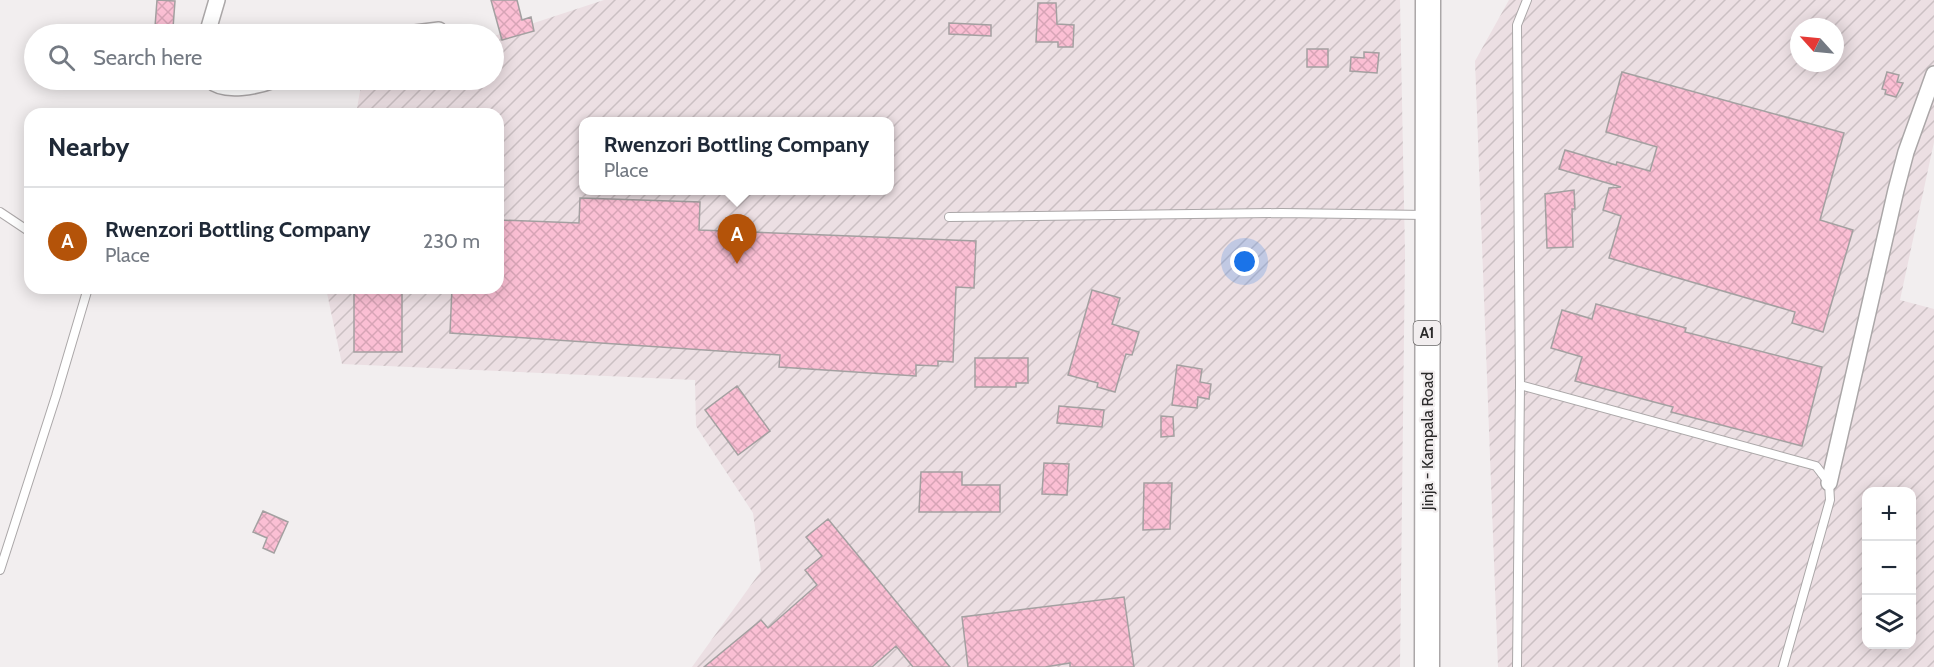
<!DOCTYPE html>
<html lang="en">
<head>
<meta charset="utf-8">
<style>
	:root { --surface:#fff; --page:#f2f2f3; --text:#1f2937; --muted:#747a83; --line:#e0e1e3; --accent:#b45309 }
	body { margin:0; font-family:Cabin,sans-serif; background:var(--page); color:var(--text) }
	.controls { position:absolute; right:18px; bottom:18px; display:grid; overflow:hidden; border-radius:12px; box-shadow:0 3px 15px #0003 }
	.controls button { width:54px; height:54px; display:grid; place-items:center; padding:0; border:0; border-bottom:2px solid var(--line); background:var(--surface); color:var(--text); font:30px sans-serif }
	.compass { position:absolute; left:1790px; top:18px; width:54px; height:54px; border-radius:50%; background:var(--surface); box-shadow:0 3px 15px #0003; rotate:297deg }
	.you { position:absolute; left:1245px; top:262px; width:21px; height:21px; margin:-15px; border:4px solid #fff; border-radius:50%; background:#1a73e8; box-shadow:0 0 0 9px #1a73e833 }
	.badge { display:grid; place-items:center; width:39px; height:39px; border-radius:50%; background:var(--accent); color:#fff; font-size:20px; font-weight:700 }
	.pin { position:absolute; translate:-50% -50px; filter:drop-shadow(0 2px 3px #0008) }
	.pin::after { content:''; position:absolute; top:32px; width:21px; height:18px; background:inherit; clip-path:polygon(0 0,100% 0,50% 100%) }
	.popup { position:absolute; left:579px; top:117px; width:315px; height:78px; box-sizing:border-box; display:grid; place-content:center; border-radius:12px; background:var(--surface); filter:drop-shadow(0 2px 4px #0005); font-size:20px; white-space:nowrap; color:var(--muted) }
	.popup b { font-size:22px; color:var(--text) }
	.popup::after { content:''; position:absolute; left:50%; top:100%; margin-left:-12px; border:12px solid transparent; border-top-color:var(--surface) }
	.list { margin:0; padding:0; list-style:none }
	h2 { display:flex; justify-content:space-between; align-items:center; height:78px; margin:0; padding:0 24px; font-size:26px }
	h2 small { font-size:20px; font-weight:400; color:var(--muted) }
	.list li { display:grid; grid-template-columns:39px 1fr auto; gap:18px; align-items:center; box-sizing:border-box; height:108px; padding:0 24px; border-top:2px solid var(--line) }
	.list b { display:block; font-size:22px; white-space:nowrap }
	.list p { margin:0; font-size:20px; white-space:nowrap; color:var(--muted) }
	.list em { font-size:20px; font-style:normal; color:var(--muted) }
	.icon { flex:none; width:33px; height:33px; fill:none; stroke:currentColor; stroke-width:2; stroke-linecap:round; stroke-linejoin:round }
	.map { position:relative; flex:none; width:1934px; height:667px; overflow:hidden }
	.search { position:absolute; background:var(--surface); box-shadow:0 3px 15px #0003; left:24px; top:24px; width:480px; height:66px; display:flex; align-items:center; gap:15px; box-sizing:border-box; padding:0 21px; border-radius:33px; color:var(--muted); font-size:22px }
	.panel { position:absolute; background:var(--surface); box-shadow:0 3px 15px #0003; left:24px; top:108px; width:480px; height:186px; border-radius:18px }
	.map>svg:first-child { display:block }
</style>
</head>
<body>
<div class="map">
<svg width="1934" height="667" viewBox="0 0 1934 667">
	<defs>
		<pattern id="industrial-furrows" width="10" height="10" patternUnits="userSpaceOnUse" patternTransform="scale(1.5)"><rect width="10" height="10" fill="#ecdfe3"/><path d="M-1 1l2-2M0 10L10 0M9 11l2-2" fill="none" stroke="#cbc0c3"/></pattern>
		<pattern id="building-cross-hatch" width="8" height="8" patternUnits="userSpaceOnUse" patternTransform="scale(1.5)"><rect width="8" height="8" fill="#fbbfd4"/><path d="M0 0l8 8M0 8l8-8" fill="none" stroke="#d7a4b6"/></pattern>
	</defs>
	<rect width="100%" height="100%" fill="#f2eeef"/>
	<path fill="url(#industrial-furrows)" fill-rule="evenodd" d="M604,0H1400L1405,254L1400,667H692L761,571L753,513L696,426L695,380L342,364L327,293L328,288H498V114H356L362,80H494V36ZM584,122H890V190H584Z
		M1509,0H1934V142L1900,300L1934,309V667H1498L1475,61ZM1799,27H1835V63H1799ZM1866,492H1912V644H1866Z"/>
	<path fill="url(#building-cross-hatch)" stroke="#a4a0a1" stroke-width="1.5" d="M157,0L175,1L173,28L155,27Z
		M491,0H517L522,20L531,17L534,31L502,40Z
		M1038,3H1056L1057,24L1074,25L1073,47H1058V42H1036Z
		M949,23L991,25V36L949,34Z
		M1307,49H1328V67H1307Z
		M1364,52L1379,53L1377,73L1350,71L1351,57L1364,58Z
		M1622,72L1844,133L1820,220L1853,230L1823,332L1792,323L1795,312L1609,258L1621,216L1603,210L1609,188L1621,187L1559,169L1565,150L1616,165L1617,162L1650,171L1657,147L1606,132Z
		M1887,72L1899,75L1897,82L1903,83L1896,97L1885,94L1886,90L1882,89Z
		M1574,190L1575,209H1572L1573,247L1547,248L1545,194Z
		M580,198L700,202L699,230L976,241L974,288L956,287L953,362L938,361V366L916,365V376L779,367L780,355L450,333L452,288H498V220L579,223Z
		M354,288H402V352H354Z
		M1092,290L1120,298L1112,324L1139,332L1132,355L1126,354L1115,392L1097,387L1098,383L1068,375Z
		M1596,304L1686,328L1685,332L1822,367L1802,446L1671,412L1673,407L1575,381L1582,357L1551,348L1562,310L1592,319Z
		M975,358H1028V383H1016V387H975Z
		M1177,365L1202,369L1200,382L1211,384L1209,399L1198,397L1197,408L1172,405Z
		M737,386L770,431L738,455L705,410Z
		M1059,406L1104,410L1102,427L1057,423Z
		M1161,416L1173,417L1174,436L1161,437Z
		M1044,463L1069,464L1067,495L1042,494Z
		M921,472H962V485H1000V512H919Z
		M1144,483H1172L1170,529L1143,530Z
		M263,511L288,522L274,553L263,548L267,538L253,532Z
		M828,519L950,667H913L896,646L872,667H704L761,620L768,628L817,585L805,570L822,556L806,537Z
		M1124,597L1134,667H1070V663L1045,667H968L962,617Z"/>
	<g fill="none" stroke-linecap="round" stroke-linejoin="round">
		<defs>
			<path id="service" d="M0,212L30,232
				M949,217L1281,213L1426,215
				M1520,385L1517,25L1527,0
				M0,570L56,396L88,288
				M1517,667L1520,385L1816,466L1829,483L1830,500L1783,667"/>
			<path id="minor" d="M207,34L217,0
				M407,34L439,30
				M210,80C224,94 258,86 274,80
				M1829,483L1896,190L1906,152L1934,74"/>
			<path id="trunk" d="M1427,667L1428,0"/>
		</defs>
		<use href="#service" stroke="#aba7a8" stroke-width="10"/>
		<use href="#minor" stroke="#aba7a8" stroke-width="18"/>
		<use href="#trunk" stroke="#aba7a8" stroke-width="27"/>
		<use href="#service" stroke="#fff" stroke-width="8"/>
		<use href="#minor" stroke="#fff" stroke-width="15"/>
		<use href="#trunk" stroke="#fff" stroke-width="24"/>
	</g>
	<g text-anchor="middle" dominant-baseline="central" stroke-width="4.5" stroke-linejoin="round" paint-order="stroke">
		<rect fill="#f2eeef" stroke="#676565" stroke-width="1.5" x="1413.5" y="321" width="27" height="24" rx="4.5"/>
		<g font-size="15" font-weight="bold" fill="#2b2a2a">
			<text x="1427" y="333">A1</text>
		</g>
		<g font-size="16" fill="#2b2a2a" stroke="#f2eeef">
			<text transform="translate(1427 441) rotate(-90)">Jinja - Kampala Road</text>
		</g>
	</g>
</svg>
<div class="controls">
<button>+</button>
<button>−</button>
<button><svg class="icon" aria-label="layers" viewBox="0 0 24 24"><path d="M12 4l9 5-9 5-9-5zM3 14l9 5 9-5"/></svg></button>
</div>
<svg class="compass" viewBox="-18 -18 36 36"><path d="M0-13l5 13h-10z" fill="#e53935"/><path d="M0 13l5-13h-10z" fill="#747a83"/></svg>
<div class="you"></div>
<div class="pin badge" style="left:737px;top:264px">A</div>
<div class="popup"><b>Rwenzori Bottling Company</b>Place</div>
<div class="search"><svg class="icon" aria-label="search" viewBox="0 0 24 24"><circle cx="10" cy="10" r="6"/><path d="M15 15l6 6"/></svg>Search here</div>
<section class="panel">
<h2>Nearby<small></small></h2>
<ul class="list">
<li><span class="badge">A</span><div><b>Rwenzori Bottling Company</b><p>Place</p></div><em>230 m</em></li>
</ul>
</section>
</div>
</body>
</html>
